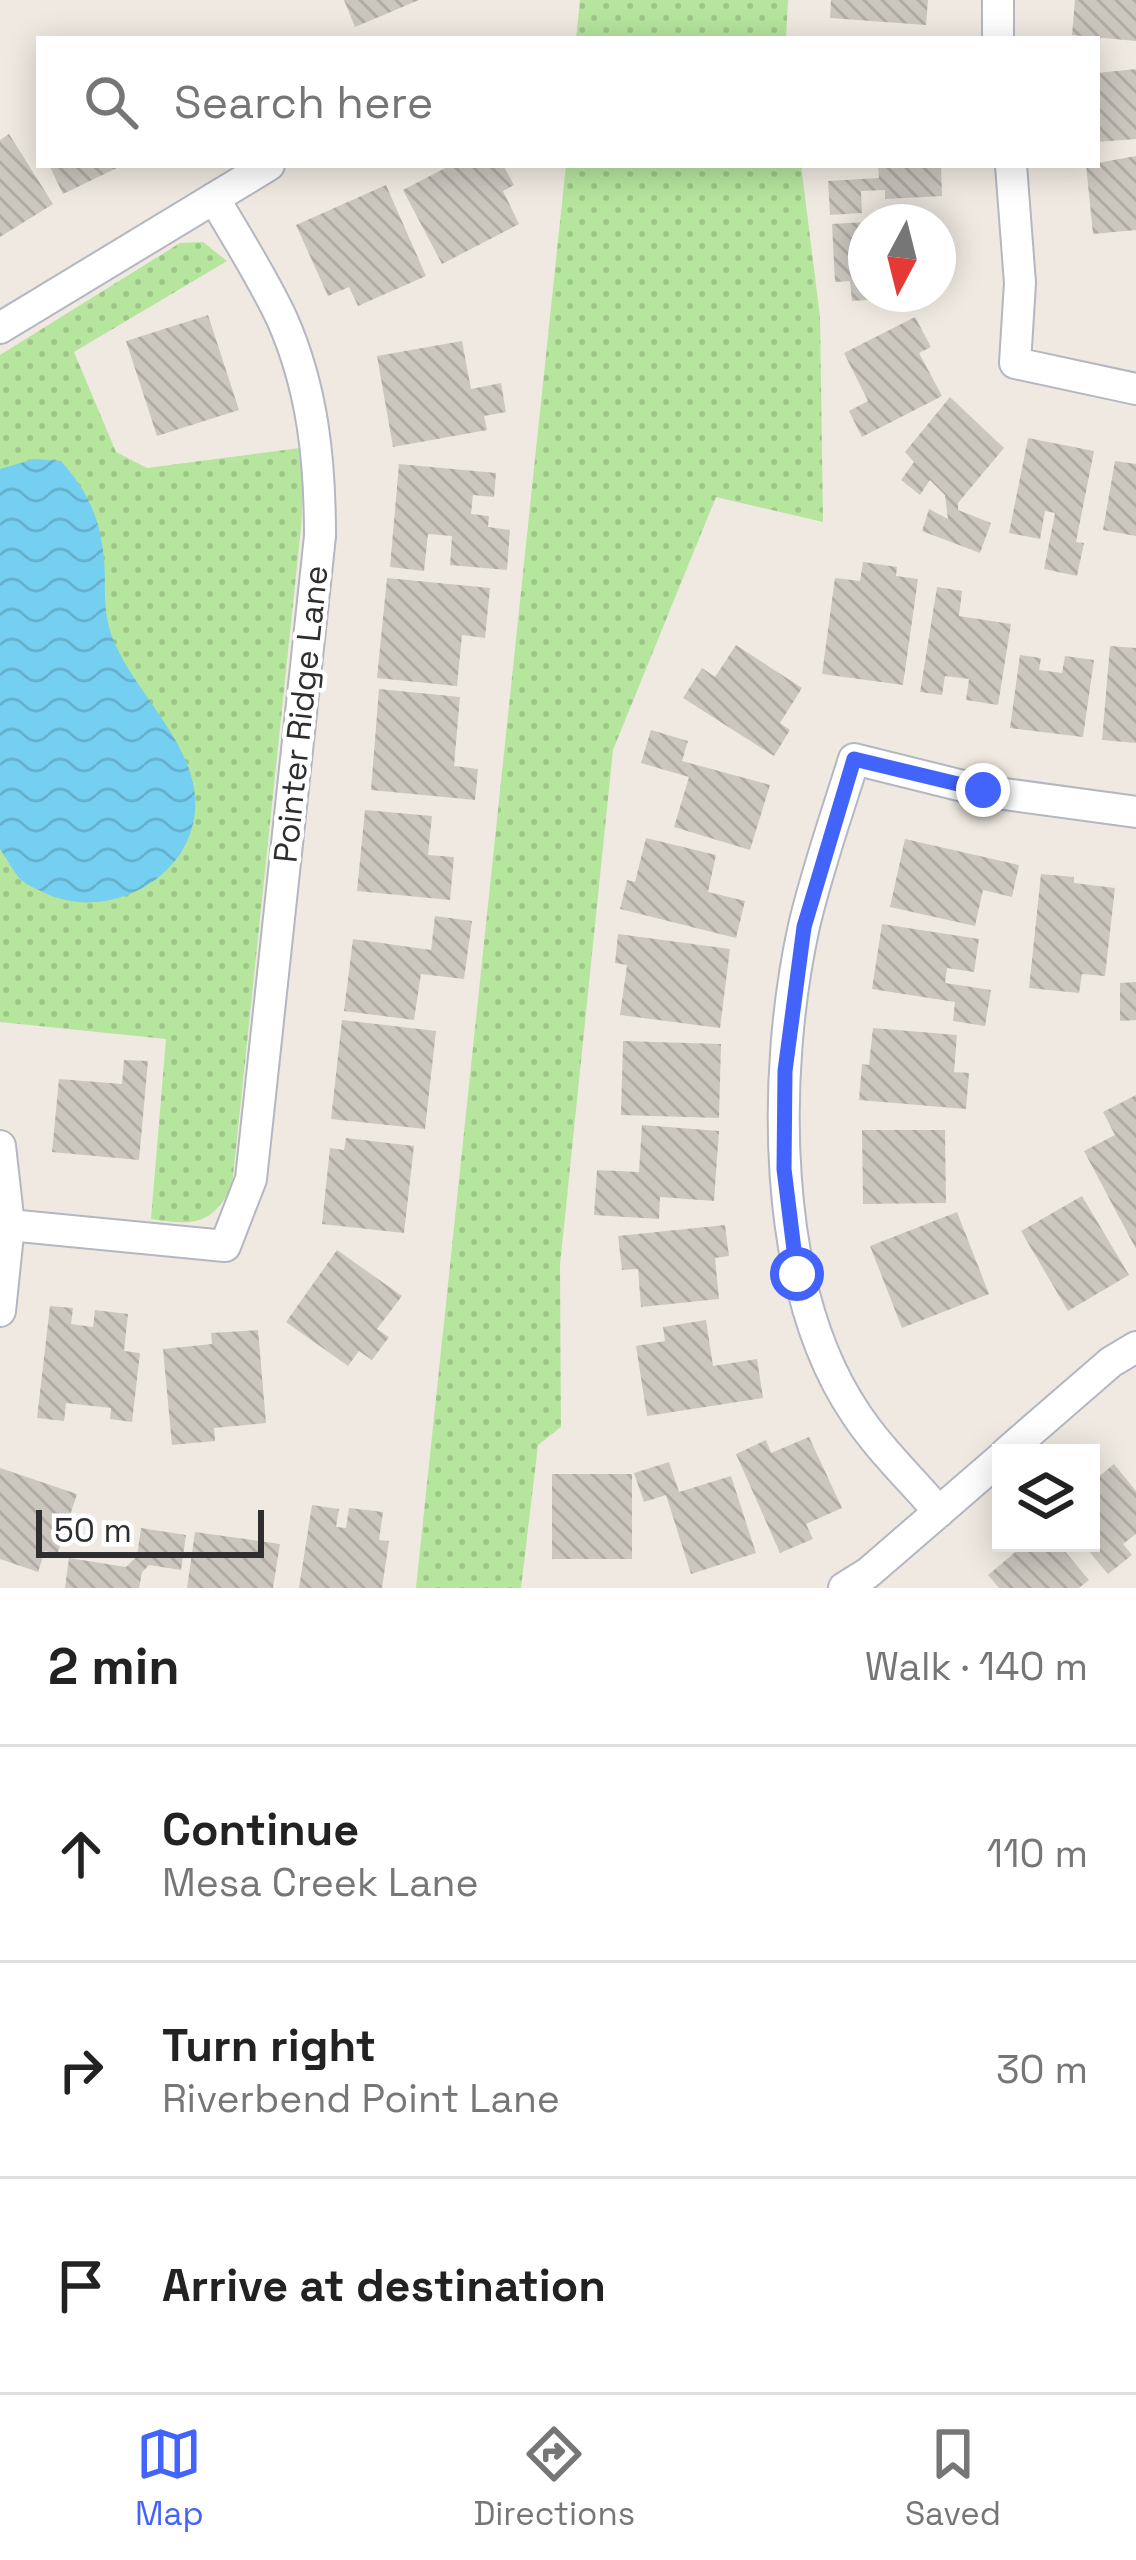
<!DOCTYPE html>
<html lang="en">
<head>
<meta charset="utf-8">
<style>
	:root { --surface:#fff; --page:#f6f6f6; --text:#222; --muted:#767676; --line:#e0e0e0; --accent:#4264fb }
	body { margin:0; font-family:"Space Grotesk",sans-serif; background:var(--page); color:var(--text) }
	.controls { position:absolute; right:36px; bottom:36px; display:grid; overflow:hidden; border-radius:0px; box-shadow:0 6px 30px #0003 }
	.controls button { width:108px; height:108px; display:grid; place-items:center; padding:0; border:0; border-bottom:3px solid var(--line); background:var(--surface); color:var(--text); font:60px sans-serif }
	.compass { position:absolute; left:848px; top:204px; width:108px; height:108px; border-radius:50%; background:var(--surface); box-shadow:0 6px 30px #0003; rotate:187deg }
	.scale { position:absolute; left:36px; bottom:30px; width:228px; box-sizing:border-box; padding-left:12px; border:6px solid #2e2e2e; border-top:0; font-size:33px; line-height:42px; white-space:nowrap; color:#2e2e2e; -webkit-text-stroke:9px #fff; paint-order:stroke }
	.stop { position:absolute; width:36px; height:36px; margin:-27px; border:9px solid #4264fb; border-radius:50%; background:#fff }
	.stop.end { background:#4264fb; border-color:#fff; box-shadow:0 3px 12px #0008 }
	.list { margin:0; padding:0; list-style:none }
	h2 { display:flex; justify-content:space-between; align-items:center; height:156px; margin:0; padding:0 48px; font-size:51px }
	h2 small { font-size:39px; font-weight:400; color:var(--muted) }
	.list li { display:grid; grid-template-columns:78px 1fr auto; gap:36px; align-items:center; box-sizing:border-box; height:216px; padding:0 48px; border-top:3px solid var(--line) }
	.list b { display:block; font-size:45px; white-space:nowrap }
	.list p { margin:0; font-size:39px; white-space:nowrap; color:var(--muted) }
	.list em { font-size:39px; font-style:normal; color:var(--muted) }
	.icon { flex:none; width:66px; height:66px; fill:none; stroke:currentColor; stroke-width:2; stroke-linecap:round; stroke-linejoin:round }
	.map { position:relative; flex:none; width:1136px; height:1588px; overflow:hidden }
	.search { position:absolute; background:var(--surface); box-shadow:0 6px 30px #0003; left:36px; right:36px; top:36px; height:132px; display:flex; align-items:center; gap:30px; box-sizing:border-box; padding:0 42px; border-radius:0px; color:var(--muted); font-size:45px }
	.sheet { height:804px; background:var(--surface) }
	nav { display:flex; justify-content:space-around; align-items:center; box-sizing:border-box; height:168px; border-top:3px solid var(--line); background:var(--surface); font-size:33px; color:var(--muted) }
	nav a { display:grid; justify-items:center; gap:6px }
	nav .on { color:var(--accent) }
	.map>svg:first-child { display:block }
</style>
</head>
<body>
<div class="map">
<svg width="1136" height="1588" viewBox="0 0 1136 1588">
	<defs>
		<pattern id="grass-dots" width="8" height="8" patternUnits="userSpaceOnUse" patternTransform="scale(3)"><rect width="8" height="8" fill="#b6e59e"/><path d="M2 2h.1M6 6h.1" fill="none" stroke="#9dc588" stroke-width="1.8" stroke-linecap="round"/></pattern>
		<pattern id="water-waves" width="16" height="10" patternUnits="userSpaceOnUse" patternTransform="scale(3)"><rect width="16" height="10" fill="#75cff0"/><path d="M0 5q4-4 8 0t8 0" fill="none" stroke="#66b2ce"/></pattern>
		<pattern id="building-back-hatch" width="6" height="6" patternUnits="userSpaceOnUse" patternTransform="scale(3)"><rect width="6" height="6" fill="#cbc7bf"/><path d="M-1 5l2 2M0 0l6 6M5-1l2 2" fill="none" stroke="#afaba4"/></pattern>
	</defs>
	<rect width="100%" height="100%" fill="#efe9e1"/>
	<path fill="url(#grass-dots)" d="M580,0H788L786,39H576Z
		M566,165H801L820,317L823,522L716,497L613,750L560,1265L561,1427L538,1445L521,1588H416Z
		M203,242L227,261L74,352L116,452L147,468L300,448L303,492L301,528L232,1186C211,1227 192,1225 151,1219L166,1039L0,1022V355L180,243Z"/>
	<path fill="url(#water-waves)" d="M34,459L61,461C85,488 98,513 103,550C108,587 99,610 117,648C142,701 199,749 195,810C190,881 105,922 45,893C37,889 27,885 21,880C13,871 7,859 0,849V469Z"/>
	<path fill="url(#building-back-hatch)" d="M344,0H419L355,27Z
		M831,0H928L926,25L830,18Z
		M1075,0H1136V41L1072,35Z
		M1136,69V139L1097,142V73Z
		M9,134L53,204L0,237V140Z
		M1136,156V230L1093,234L1086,165Z
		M49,165H123L63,194Z
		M451,165H503L514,185L503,191L519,224L442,264L403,190Z
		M878,165H941L942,196L885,199V190L861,191L862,213L830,215L828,181L879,178Z
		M386,185L426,276L358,306L349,287L328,296L296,225Z
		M866,222V294H900V298L852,301L850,281L835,282L832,224Z
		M208,315L239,410L157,436L126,341Z
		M915,317L931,347L919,353L942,396L862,437L849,411L868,401L844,353Z
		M462,341L471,389L501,383L506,412L484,416L487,430L393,447L377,356Z
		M950,397L1004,448L958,503V510L991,523L980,553L922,531L929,509L948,519L945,495L930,480L920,495L901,480L914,462L905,452Z
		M1028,438L1094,451L1076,542L1084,543L1077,576L1044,569L1055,513L1045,511L1040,539L1009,533Z
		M1115,461L1136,464V536L1103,530Z
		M399,464L496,473L494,497L473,495L471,514L489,516L488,527L510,530L507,570L450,565L452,536L428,534L424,571L390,567Z
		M863,562L897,567L896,576L918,579L903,685L822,674L835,578L860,581Z
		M387,578L490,588L485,638L462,635L457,686L377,678Z
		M937,587L962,591L959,616L1011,624L998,705L966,700L969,679L945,676L942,695L920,692Z
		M736,645L802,688L780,723L790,730L774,756L683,698L702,668L715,677Z
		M1110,646L1136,648V743L1102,740Z
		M1020,655L1041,658L1039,670L1062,673L1065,656L1094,660L1083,737L1010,728Z
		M379,689L460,697L454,766L478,769L475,800L371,790Z
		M651,730L688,741L682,761L770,785L750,850L674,827L689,777L641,763Z
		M365,810L432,816L428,855L454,857L450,900L357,891Z
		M646,838L716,855L708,892L745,901L736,938L620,909L627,880L635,882Z
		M905,839L1019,865L1012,897L983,890L975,926L890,907Z
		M1041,874L1074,877V883L1115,888L1105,976L1082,974L1079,993L1029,988Z
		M435,916L472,921L464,979L421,974L414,1020L344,1011L353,939L431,950Z
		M882,924L979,939L974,972L947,968L945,983L991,990L985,1026L953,1021L955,1002L872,989Z
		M618,934L730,949L720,1028L620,1015L627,965L615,963Z
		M1136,982V1020L1120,1021V983Z
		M342,1020L436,1031L425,1129L331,1119Z
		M873,1028L957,1035L954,1072L969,1073L966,1109L859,1100L862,1064L869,1065Z
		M623,1041L721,1044L719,1118L621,1115Z
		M124,1060L148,1061L139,1160L52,1152L59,1079L122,1084Z
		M1136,1095V1249L1084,1151L1115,1135L1103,1112Z
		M642,1125L719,1131L714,1201L660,1197L659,1219L594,1215L597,1170L639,1172Z
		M862,1130H945L946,1203L863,1204Z
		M346,1138L414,1146L404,1233L322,1224L330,1148L344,1150Z
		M1082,1196L1129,1275L1068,1311L1021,1231Z
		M957,1212L989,1294L902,1328L870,1246Z
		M725,1225L729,1256L715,1258L719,1299L641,1307L638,1269L622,1270L618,1236Z
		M337,1250L402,1296L377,1329L389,1337L372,1360L359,1351L348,1366L286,1322Z
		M50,1306L73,1308L71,1324L93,1327L95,1310L128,1314L124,1351L140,1353L132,1422L110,1419L111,1408L66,1403L64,1421L37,1418Z
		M706,1320L713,1366L757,1359L763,1398L647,1416L636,1346L665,1341L663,1327Z
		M258,1330L266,1423L214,1428L215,1441L172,1445L163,1349L212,1344L211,1333Z
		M809,1437L842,1508L806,1524L813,1539L780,1553L736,1454L766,1440L771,1453Z
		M669,1462L679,1492L731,1476L756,1553L691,1574L666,1495L644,1502L634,1473Z
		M1114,1464L1136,1491V1534L1123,1544L1132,1555L1108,1574L1082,1543H1091V1483Z
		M0,1468L77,1494L57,1555L45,1551L38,1572L0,1559Z
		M552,1474H632V1559H552Z
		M312,1505L339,1509L336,1527L346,1528L349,1508L383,1512L379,1540L389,1541L382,1588H299Z
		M141,1528L186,1535L181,1570L149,1565L142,1572L139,1588H65L69,1558L126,1567L137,1556Z
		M195,1532L280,1544L273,1588H187Z
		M1026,1543H1058L1089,1580L1079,1588H999L988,1575Z"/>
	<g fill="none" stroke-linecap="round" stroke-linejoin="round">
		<defs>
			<path id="minor" d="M998,0V39
				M1011,165L1020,283L1015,363L1136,389
				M0,328L269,165
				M0,1146L9,1225L0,1311
				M9,1225L225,1246L251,1179L320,536C320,461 313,389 282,319C263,278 237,238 214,198
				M1006,1453L1111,1362L1136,1347
				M939,1512C912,1480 879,1449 856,1414C770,1287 772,1071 804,926C817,870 837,814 854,759L983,791L1136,812
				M844,1588L868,1573L1001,1458"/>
		</defs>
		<use href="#minor" stroke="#b4b7c1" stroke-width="34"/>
		<use href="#minor" stroke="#fff" stroke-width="30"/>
	</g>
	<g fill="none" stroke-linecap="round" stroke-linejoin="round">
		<path stroke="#4264fb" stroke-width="15" d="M797,1274L784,1169L785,1071L804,927L854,759L983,790"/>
	</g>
	<g text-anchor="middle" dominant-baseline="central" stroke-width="9" stroke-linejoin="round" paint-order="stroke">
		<g font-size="33" fill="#2e2e2e" stroke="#fff">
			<text transform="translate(301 714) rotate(-84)">Pointer Ridge Lane</text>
		</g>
	</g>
</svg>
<div class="controls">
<button><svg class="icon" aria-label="layers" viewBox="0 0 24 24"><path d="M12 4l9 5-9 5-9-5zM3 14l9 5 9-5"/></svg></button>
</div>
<svg class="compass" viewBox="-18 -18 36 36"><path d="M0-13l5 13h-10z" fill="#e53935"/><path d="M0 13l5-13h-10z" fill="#767676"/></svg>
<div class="scale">50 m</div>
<div class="stop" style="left:797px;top:1274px"></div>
<div class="stop end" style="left:983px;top:790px"></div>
<div class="search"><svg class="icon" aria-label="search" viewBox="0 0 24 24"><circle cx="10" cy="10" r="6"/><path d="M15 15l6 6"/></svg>Search here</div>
</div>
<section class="sheet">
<h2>2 min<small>Walk · 140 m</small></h2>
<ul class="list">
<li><svg class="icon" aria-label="ahead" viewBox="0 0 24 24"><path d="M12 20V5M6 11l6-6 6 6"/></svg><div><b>Continue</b><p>Mesa Creek Lane</p></div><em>110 m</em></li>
<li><svg class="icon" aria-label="right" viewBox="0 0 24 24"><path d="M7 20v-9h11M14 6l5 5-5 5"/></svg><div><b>Turn right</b><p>Riverbend Point Lane</p></div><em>30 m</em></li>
<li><svg class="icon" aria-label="arrive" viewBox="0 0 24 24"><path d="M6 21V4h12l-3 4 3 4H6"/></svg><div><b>Arrive at destination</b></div></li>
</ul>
</section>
<nav>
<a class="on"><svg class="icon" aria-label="map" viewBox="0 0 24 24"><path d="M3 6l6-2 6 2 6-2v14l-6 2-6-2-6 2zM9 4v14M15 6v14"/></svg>Map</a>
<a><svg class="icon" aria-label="directions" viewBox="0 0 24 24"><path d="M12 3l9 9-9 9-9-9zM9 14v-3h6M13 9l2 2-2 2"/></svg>Directions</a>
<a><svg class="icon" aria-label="saved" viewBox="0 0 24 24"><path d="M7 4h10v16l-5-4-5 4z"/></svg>Saved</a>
</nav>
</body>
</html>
